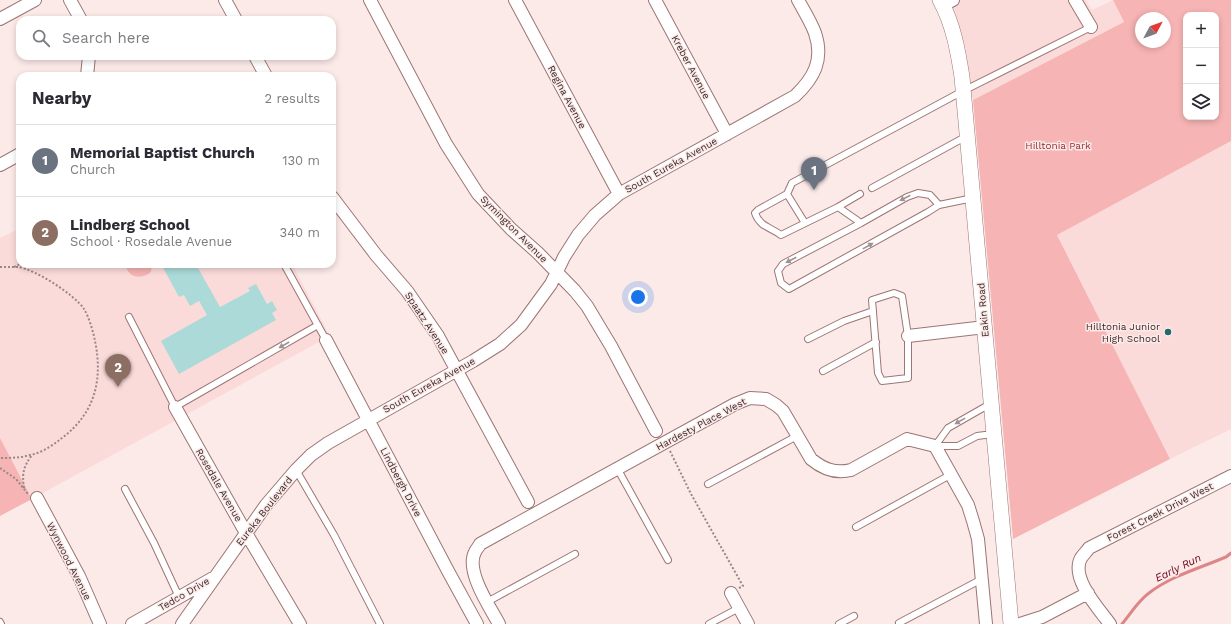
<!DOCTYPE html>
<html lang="en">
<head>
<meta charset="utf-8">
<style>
	:root { --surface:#fff; --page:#f2f2f3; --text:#2b2b33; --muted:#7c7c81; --line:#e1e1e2; --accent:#0f766e }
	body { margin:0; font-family:"Work Sans",sans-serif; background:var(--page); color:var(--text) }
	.controls { position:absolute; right:12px; top:12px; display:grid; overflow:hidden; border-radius:8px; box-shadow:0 2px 6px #0003 }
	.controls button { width:36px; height:36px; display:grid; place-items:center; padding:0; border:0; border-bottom:1px solid var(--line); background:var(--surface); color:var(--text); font:20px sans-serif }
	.compass { position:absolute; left:1135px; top:12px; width:36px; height:36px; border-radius:50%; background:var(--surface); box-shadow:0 2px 6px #0003; rotate:49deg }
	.you { position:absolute; left:638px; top:297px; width:14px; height:14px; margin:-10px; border:3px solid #fff; border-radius:50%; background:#1a73e8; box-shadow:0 0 0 6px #1a73e833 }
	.badge { display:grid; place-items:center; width:26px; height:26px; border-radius:50%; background:var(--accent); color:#fff; font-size:13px; font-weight:700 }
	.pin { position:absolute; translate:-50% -33px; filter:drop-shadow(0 1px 2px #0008) }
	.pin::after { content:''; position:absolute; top:21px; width:14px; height:12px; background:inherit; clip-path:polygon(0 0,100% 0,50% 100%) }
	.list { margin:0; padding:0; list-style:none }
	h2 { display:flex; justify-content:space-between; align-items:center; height:52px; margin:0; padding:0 16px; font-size:17px }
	h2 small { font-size:13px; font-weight:400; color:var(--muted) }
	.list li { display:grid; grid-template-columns:26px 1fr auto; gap:12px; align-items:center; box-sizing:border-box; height:72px; padding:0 16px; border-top:1px solid var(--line) }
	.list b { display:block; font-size:15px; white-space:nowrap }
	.list p { margin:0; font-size:13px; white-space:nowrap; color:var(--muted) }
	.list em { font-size:13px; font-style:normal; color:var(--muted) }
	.icon { flex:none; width:22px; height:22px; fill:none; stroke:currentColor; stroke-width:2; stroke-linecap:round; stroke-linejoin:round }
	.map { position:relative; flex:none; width:1231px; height:624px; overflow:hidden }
	.search { position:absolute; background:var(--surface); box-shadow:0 2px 6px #0003; left:16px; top:16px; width:320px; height:44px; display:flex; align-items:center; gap:10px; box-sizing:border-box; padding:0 14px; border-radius:12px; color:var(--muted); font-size:15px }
	.panel { position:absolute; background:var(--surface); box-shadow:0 2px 6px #0003; left:16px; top:72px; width:320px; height:196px; border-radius:12px }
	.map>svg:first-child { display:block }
</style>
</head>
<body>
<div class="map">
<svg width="1231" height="624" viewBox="0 0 1231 624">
	<rect width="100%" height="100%" fill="#fceae9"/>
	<path fill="#fbdbda" d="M961,0H1086L1092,10L1113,0L1124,22L973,100L964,82L944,9Z
		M1231,141V429L1170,459L1057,235Z
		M20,228V264H292L330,336L32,499L0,438V238Z"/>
	<path fill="#f7b4b4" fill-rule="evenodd" d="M1113,0H1231V141L1057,235L1170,459L1013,539L973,100L1124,22ZM1186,15H1216V117H1186ZM1141,18H1165V42H1141Z
		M125,264H152L151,272C141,280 128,278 125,264Z
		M0,438L32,499L0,516Z"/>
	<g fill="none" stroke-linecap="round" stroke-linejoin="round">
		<path stroke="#dd8687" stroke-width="3" d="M1122,624C1131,613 1138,601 1149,593C1171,576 1200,568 1226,557L1231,553"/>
	</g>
	<path fill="#abdad9" d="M161,264H202L203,266L198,268L220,307L250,291L248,288L256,284L267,304L272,301L277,310L272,313L276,320L179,374L161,341L207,315L199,301L190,306L184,295L179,297Z"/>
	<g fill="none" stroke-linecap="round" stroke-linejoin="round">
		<defs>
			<path id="service" d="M872,188L967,136
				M787,194L792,183L963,91L1091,27
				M939,205L930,195L918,193L907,197L861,223L783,264L778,271L781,283L789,289L928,212L939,205L973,198
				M838,207L860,194
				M805,223L787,194L758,210L755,213C760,227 770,227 781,235L838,207L861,223
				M284,264L326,340
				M894,293L902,296L908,336V378L882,381L878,373L872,300Z
				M129,317L175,407L318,325
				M808,339L844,321L873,311
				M823,371L876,342
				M935,446L948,428L990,404
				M935,446H958L977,436L993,434
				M617,468L668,560
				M296,470L334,535L380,624
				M708,484L797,436
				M125,489L154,543L179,597
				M856,527L950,475
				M487,602L575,554
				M0,622L1,624
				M899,623L982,579
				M709,624L739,608
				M839,624L854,616"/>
			<path id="minor" d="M70,0L81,20
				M225,0L236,20
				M370,0L446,144L478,194L511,229L538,253L575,291L587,306L611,346L656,431
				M515,0L619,194
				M655,0L727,134
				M1075,0L1091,27
				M943,5L953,0
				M0,19L35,0
				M255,56L266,76
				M87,76L89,56
				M0,165L20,154
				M332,197L376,255L407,291L438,336L528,502
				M908,336L985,327
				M326,340L448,571L477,624
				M175,407L246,533L300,624
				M37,498L79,576L100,624
				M731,593L748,624
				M132,624L213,578
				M182,624L266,505L296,470L311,455L328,443L473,361L500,344L521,325L551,284L564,257L578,235L595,215L619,194L795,96C814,78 824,60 815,33C811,22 804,11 798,0
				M499,624C490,607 465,571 475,552C476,549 479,547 480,544L735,404L750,398L766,399L776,405L783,411L811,459C823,469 835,474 851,470L907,439L935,446L968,505L973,521L978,539L986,624
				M1020,624L1042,617L1088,593
				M1110,624C1099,609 1070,578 1081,558C1083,555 1087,551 1089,548L1231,476"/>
			<path id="tertiary" d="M940,0C953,23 958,51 962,77L1011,624"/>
		</defs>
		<use href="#service" stroke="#9c7574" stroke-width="8"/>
		<use href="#minor" stroke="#9c7574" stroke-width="14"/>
		<use href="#tertiary" stroke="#9c7574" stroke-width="16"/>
		<path stroke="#988787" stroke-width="2" stroke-dasharray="2 2" stroke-linecap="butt" d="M0,267C6,267 12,267 18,267C35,269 75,295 84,309C89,317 93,331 95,341C103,380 95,413 62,438C53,445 42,453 30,455C20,458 10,458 0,458
			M14,267L20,264
			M670,451L691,494L743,586L739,588
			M0,468L16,479L28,494
			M24,488C22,474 23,467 32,455"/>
		<use href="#service" stroke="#fff" stroke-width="6"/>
		<use href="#minor" stroke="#fff" stroke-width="12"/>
		<use href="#tertiary" stroke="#fff" stroke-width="15"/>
	</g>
	<defs><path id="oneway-solid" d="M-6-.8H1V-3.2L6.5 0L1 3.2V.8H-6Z"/></defs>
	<g fill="#9c9494">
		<use href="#oneway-solid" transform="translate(905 198) rotate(153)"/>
		<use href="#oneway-solid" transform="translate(868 246) rotate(-29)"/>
		<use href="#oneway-solid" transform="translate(791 260) rotate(152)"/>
		<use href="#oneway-solid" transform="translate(284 345) rotate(150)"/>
		<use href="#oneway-solid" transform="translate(960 421) rotate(151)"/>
	</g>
	<circle fill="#1e6b6a" stroke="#fceae9" stroke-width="1.5" cx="1168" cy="332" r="4"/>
	<g text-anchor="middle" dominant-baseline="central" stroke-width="3" stroke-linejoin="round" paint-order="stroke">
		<g font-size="10" fill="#392929" stroke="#fceae9">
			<text transform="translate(691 67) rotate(62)">Kreber Avenue</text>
			<text transform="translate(567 97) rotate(62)">Regina Avenue</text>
			<text transform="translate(671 165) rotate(-29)">South Eureka Avenue</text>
			<text transform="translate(514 229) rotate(45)">Symington Avenue</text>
			<text transform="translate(983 310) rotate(-95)">Eakin Road</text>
			<text transform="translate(427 323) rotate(57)">Spaatz Avenue</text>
			<text transform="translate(429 385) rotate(-29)">South Eureka Avenue</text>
			<text transform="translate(701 424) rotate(-28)">Hardesty Place West</text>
			<text transform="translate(401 482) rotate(62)">Lindbergh Drive</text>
			<text transform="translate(219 485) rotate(60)">Rosedale Avenue</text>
			<text transform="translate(264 511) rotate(-52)">Eureka Boulevard</text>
			<text transform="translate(1160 512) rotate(-27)">Forest Creek Drive West</text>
			<text transform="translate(69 561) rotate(63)">Wynwood Avenue</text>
			<text transform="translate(184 594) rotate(-30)">Tedco Drive</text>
		</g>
		<g font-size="10" fill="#942d37" stroke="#fceae9">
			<text x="1058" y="145">Hilltonia Park</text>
		</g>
		<g font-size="10" fill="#392929" stroke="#fceae9" text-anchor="end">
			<text x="1160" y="326">Hilltonia Junior<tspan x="1160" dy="12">High School</tspan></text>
		</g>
		<g font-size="11" font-style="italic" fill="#6c0017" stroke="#fceae9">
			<text transform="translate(1178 568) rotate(-26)">Early Run</text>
		</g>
	</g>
</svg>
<div class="controls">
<button>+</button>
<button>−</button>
<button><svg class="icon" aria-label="layers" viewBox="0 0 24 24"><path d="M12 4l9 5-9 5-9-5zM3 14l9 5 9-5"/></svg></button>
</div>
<svg class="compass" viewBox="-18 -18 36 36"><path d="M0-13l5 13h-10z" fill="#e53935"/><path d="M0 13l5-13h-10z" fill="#7c7c81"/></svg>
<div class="you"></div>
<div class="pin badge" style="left:814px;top:190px;background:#6b7280">1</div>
<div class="pin badge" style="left:118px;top:387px;background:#8d6e63">2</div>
<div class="search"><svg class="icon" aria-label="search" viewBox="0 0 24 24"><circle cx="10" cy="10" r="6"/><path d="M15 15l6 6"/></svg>Search here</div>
<section class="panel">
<h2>Nearby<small>2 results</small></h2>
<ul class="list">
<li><span class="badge" style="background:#6b7280">1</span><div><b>Memorial Baptist Church</b><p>Church</p></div><em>130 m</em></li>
<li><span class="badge" style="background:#8d6e63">2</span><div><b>Lindberg School</b><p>School · Rosedale Avenue</p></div><em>340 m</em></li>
</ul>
</section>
</div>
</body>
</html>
